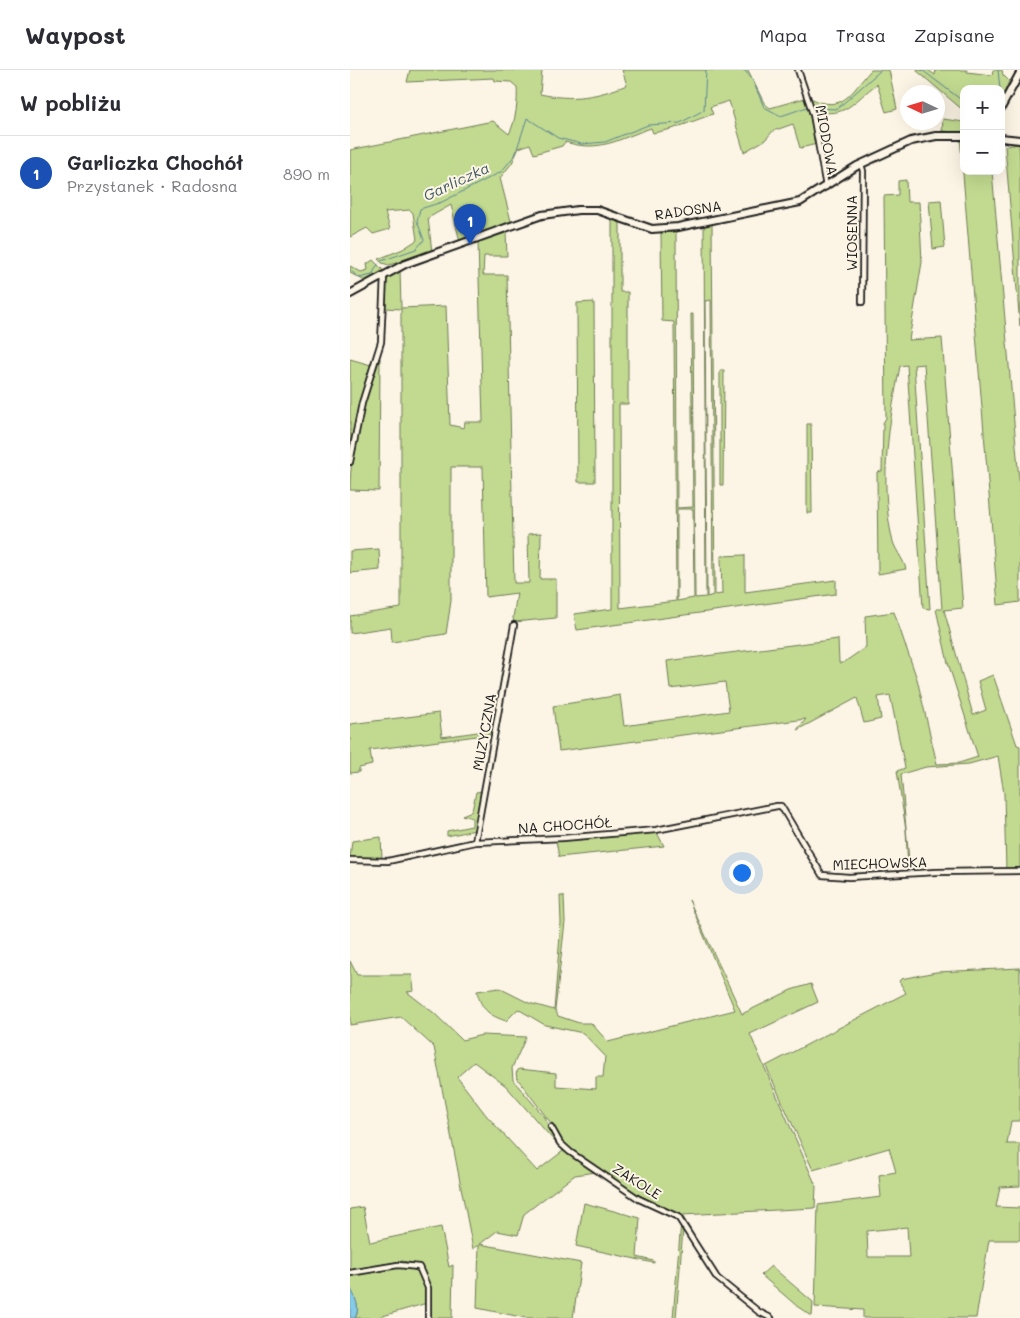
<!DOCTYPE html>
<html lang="pl">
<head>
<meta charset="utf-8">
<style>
	:root { --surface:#fff; --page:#f7f7f7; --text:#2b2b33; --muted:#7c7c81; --line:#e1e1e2; --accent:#d93025 }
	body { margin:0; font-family:Mali,sans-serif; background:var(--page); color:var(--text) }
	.controls { position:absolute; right:15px; top:15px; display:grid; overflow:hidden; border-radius:10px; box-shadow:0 5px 20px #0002 }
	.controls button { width:45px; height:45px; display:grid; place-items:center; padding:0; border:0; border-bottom:1px solid var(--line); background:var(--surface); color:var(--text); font:25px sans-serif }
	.compass { position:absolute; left:550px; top:15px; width:45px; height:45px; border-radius:50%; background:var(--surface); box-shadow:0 5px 20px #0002; rotate:274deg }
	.you { position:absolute; left:391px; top:802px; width:18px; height:18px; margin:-12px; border:4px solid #fff; border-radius:50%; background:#1a73e8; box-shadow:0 0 0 8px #1a73e833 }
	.badge { display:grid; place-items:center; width:32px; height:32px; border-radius:50%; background:var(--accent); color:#fff; font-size:16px; font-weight:700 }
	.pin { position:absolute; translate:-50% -41px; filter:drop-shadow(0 1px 2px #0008) }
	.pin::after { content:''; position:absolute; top:26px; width:18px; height:15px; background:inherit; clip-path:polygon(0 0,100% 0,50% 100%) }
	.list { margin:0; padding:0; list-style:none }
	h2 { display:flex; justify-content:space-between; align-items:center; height:65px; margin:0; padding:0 20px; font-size:21px }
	h2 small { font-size:16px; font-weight:400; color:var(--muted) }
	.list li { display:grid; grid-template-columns:32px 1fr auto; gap:15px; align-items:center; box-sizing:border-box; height:75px; padding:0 20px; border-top:1px solid var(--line) }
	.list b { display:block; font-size:19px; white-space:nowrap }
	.list p { margin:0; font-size:16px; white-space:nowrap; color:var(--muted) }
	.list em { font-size:16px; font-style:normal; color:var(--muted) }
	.map { position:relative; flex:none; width:670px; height:1248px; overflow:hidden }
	header { display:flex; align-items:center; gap:30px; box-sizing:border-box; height:70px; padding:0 25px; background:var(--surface); border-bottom:1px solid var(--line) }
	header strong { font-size:24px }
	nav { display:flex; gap:28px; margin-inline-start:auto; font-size:18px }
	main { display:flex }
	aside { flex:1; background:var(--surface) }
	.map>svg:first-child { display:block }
</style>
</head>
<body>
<header>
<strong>Waypost</strong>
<nav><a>Mapa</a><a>Trasa</a><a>Zapisane</a></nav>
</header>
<main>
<aside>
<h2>W pobliżu<small></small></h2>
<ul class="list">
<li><span class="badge" style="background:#1a4fb4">1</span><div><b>Garliczka Chochół</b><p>Przystanek · Radosna</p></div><em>890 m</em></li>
</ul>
</aside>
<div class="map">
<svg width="670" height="1248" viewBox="0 0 670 1248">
	<rect width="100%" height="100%" fill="#fcf5e5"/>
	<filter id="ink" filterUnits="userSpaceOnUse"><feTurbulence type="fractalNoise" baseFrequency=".02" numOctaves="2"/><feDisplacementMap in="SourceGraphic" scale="10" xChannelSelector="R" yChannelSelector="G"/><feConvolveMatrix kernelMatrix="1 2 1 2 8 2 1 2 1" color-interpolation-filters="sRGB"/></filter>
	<g filter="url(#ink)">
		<path fill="#c2da90" stroke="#6f7b56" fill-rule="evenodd" d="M60,0H192L190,24C223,31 246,27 277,15L272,0H398L414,33L420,38L455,28L467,74L450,78L443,54L423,61L415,70L394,82L379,31L360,37L363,44L322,59L303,63L301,58C268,69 251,83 215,72L212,76L184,84L180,74L169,78L162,93L150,108L161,151L110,172L101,135L78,148L82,182L39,195L32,193L28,189L53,179L67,170L63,143L60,140L35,142L40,159L23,164L17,158L0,167V80L143,51L159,64C166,51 168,31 167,17L161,12L145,11L144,8L57,12Z
			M521,0H539L547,39L536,42L527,14C503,31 496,50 463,40L460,28C494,44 500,23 521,0Z
			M566,0H578L585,5L586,0H617V2L642,5L643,0H652L653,5L659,11L651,32V19H614V41Z
			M593,49L614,52V63L592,61Z
			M610,67L614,68V101H642L670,421V532L648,535Z
			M669,74L670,96V256L655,76Z
			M556,110L557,132H569L572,192L559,270L592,268L613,538L594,540L623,645L636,640L628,611L643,605L667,675L670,676V800H656L654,724L648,686L619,694L576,697L551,704L560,801H558L556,760L547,701L555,698L540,625L528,627L531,649L514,653L507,628L447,660L456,649L209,681L203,636L270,625L274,656L379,641L375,612L320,619L317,591L488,569L489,593H493L516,577L515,546L544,542L567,609L587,694L609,693L628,687L598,593L586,539H592L574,294L564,295L580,539L573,538L557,295L550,296C539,354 529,409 542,468C544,479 553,488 556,499L528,504L527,402L532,401L533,353L536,348L534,126L548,125V111Z
			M591,130L595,177L583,179L579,131Z
			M262,149L270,150V222H278V334H269L270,538L326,531L324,252L312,251L311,163L326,160L327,438L343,437L341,244H343L345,528L356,527L354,155L362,153L365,525L372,524L371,486L395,485V522L486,510V524L227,560L224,544L262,539ZM361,230L363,525L357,527L355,231ZM327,439H343L344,528L327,531Z
			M156,163L157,186H134L133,205H157L164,513H179L178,464L191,463L190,509H206V548L164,552L163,548L167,523L136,527L133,397H101V531L96,564L42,572L41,557L0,563V546L51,538V239L35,238C36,219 30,208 50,199L51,238L96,236L100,355L114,358L115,352H133L128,172Z
			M23,190L32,199L33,203L17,212L0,203V196L11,202L18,200L17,194Z
			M244,232L245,412H228L227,233Z
			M30,288L29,421L0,420C0,375 16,330 30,288Z
			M0,289L21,295L8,339L0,380Z
			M370,300H374L373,415H370Z
			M457,354H461L462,443H457Z
			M29,479L30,500L0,503V481Z
			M89,643L92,667L142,660V664L20,680L22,695L9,698V702L0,703V654Z
			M133,721L125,760L97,766V761L122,756V748L112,745L122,741L126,722Z
			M306,761L314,776L209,787L206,771Z
			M31,767L32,789L0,788L2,771Z
			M210,826H214L215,852L205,940L208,946L229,953H241L258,972L385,940L339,830L392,944L441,920L461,914L468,932L400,964L466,1116L465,1138L332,1145L367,1206L328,1144L281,1121L223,1082L212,1073L203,1056L167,1008L166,1003L169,999L206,1003V1016L246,1019V1007H253L255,986L233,963L195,955L168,939L156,951C138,945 131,939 127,921L149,918L179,933L204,940L211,853Z
			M0,891L7,905H62L64,921L57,922L84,943L112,970L132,965L176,967L162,998L163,1010L192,1044L213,1081L246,1102L225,1105L174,1144L168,1165L147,1161L130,1174L231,1193L223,1248H176L127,1238L129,1175L123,1179L84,977L51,947L0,955ZM124,992L156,1016L213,1081L187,1101L136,1045L107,1007Z
			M670,898V1051H661L657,1074H670V1116L650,1117L646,1137L670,1138V1170H639L626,1248H513V1240L465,1237L468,1135L531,1127L529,1105L546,1102L539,1078L463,1100L416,996L556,923L549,911L551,909L586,902ZM557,1157L559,1187H518L517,1161Z
			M234,1133L290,1148L287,1187L304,1191V1193L226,1176Z
			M13,1137L20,1172L91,1157L99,1197L103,1195L102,1248H80L81,1218L68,1194L52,1191L0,1200V1139Z
			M331,1152L364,1209L333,1159L326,1248H323Z
			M421,1196L463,1232L462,1246L448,1237L411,1205Z
			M48,1197C73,1197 75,1210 77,1233L26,1248H5C12,1236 3,1228 0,1217C0,1213 0,1208 0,1205Z"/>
		<path fill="#85cae7" stroke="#5b8496" d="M0,1217C5,1227 11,1238 5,1248H0Z"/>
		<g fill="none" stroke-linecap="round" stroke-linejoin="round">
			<path stroke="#5b8496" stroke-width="1" d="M394,0L402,9L414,37L431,46L457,37
				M572,0L614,32
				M648,0L650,19
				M464,38L487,39L531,0
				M31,191L66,179L74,170L67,151L70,139L92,132L151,102L165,85L177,48L208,68L232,74L255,72L298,55L330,53L354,40L356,0
				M0,200L9,208L22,205L28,194"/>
			<defs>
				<path id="street" d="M448,0L463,44L476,117
					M511,94L513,101L512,232
					M0,392L12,333L31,272L34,206
					M125,772L164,555
					M0,790L38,791L125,772L213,768L306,760L427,736H431L472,805L499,807L586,802L670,801
					M201,1057L210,1073L220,1082L289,1129L328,1147L367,1208L409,1242L421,1248
					M0,1203L48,1195L69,1197L78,1218V1248"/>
				<path id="secondary" d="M651,38L670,3
					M651,68L670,70
					M0,224L55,194L192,145L228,140H247L302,159L328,157L450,132L507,96L561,71L586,66H614"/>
			</defs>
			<use href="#street" stroke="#1c1c1c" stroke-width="8"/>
			<use href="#secondary" stroke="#1c1c1c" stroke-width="10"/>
			<use href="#street" stroke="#fcf5e5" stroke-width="4.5"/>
			<use href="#secondary" stroke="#fcf5e5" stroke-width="6"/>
		</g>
	</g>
	<g text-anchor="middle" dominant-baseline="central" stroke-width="4" stroke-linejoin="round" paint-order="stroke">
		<g font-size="14" fill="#1c1c1c" stroke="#fcf5e5">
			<text transform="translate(477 70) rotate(80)">MIODOWA</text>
			<text transform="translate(338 140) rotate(-8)">RADOSNA</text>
			<text transform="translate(501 163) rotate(-90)">WIOSENNA</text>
			<text transform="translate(134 662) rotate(-80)">MUZYCZNA</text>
			<text transform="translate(215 755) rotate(-4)">NA CHOCHÓŁ</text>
			<text transform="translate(530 793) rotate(-2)">MIECHOWSKA</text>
			<text transform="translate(287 1111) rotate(32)">ZAKOLE</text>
		</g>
		<g font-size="15" font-style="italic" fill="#415963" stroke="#fcf5e5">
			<text transform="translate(106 111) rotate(-25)">Garliczka</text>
		</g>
	</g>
</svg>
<div class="controls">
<button>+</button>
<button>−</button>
</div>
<svg class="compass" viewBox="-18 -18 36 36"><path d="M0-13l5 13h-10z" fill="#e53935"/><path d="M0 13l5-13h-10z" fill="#7c7c81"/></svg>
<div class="you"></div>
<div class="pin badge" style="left:120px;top:175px;background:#1a4fb4">1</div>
</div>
</main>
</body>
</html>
